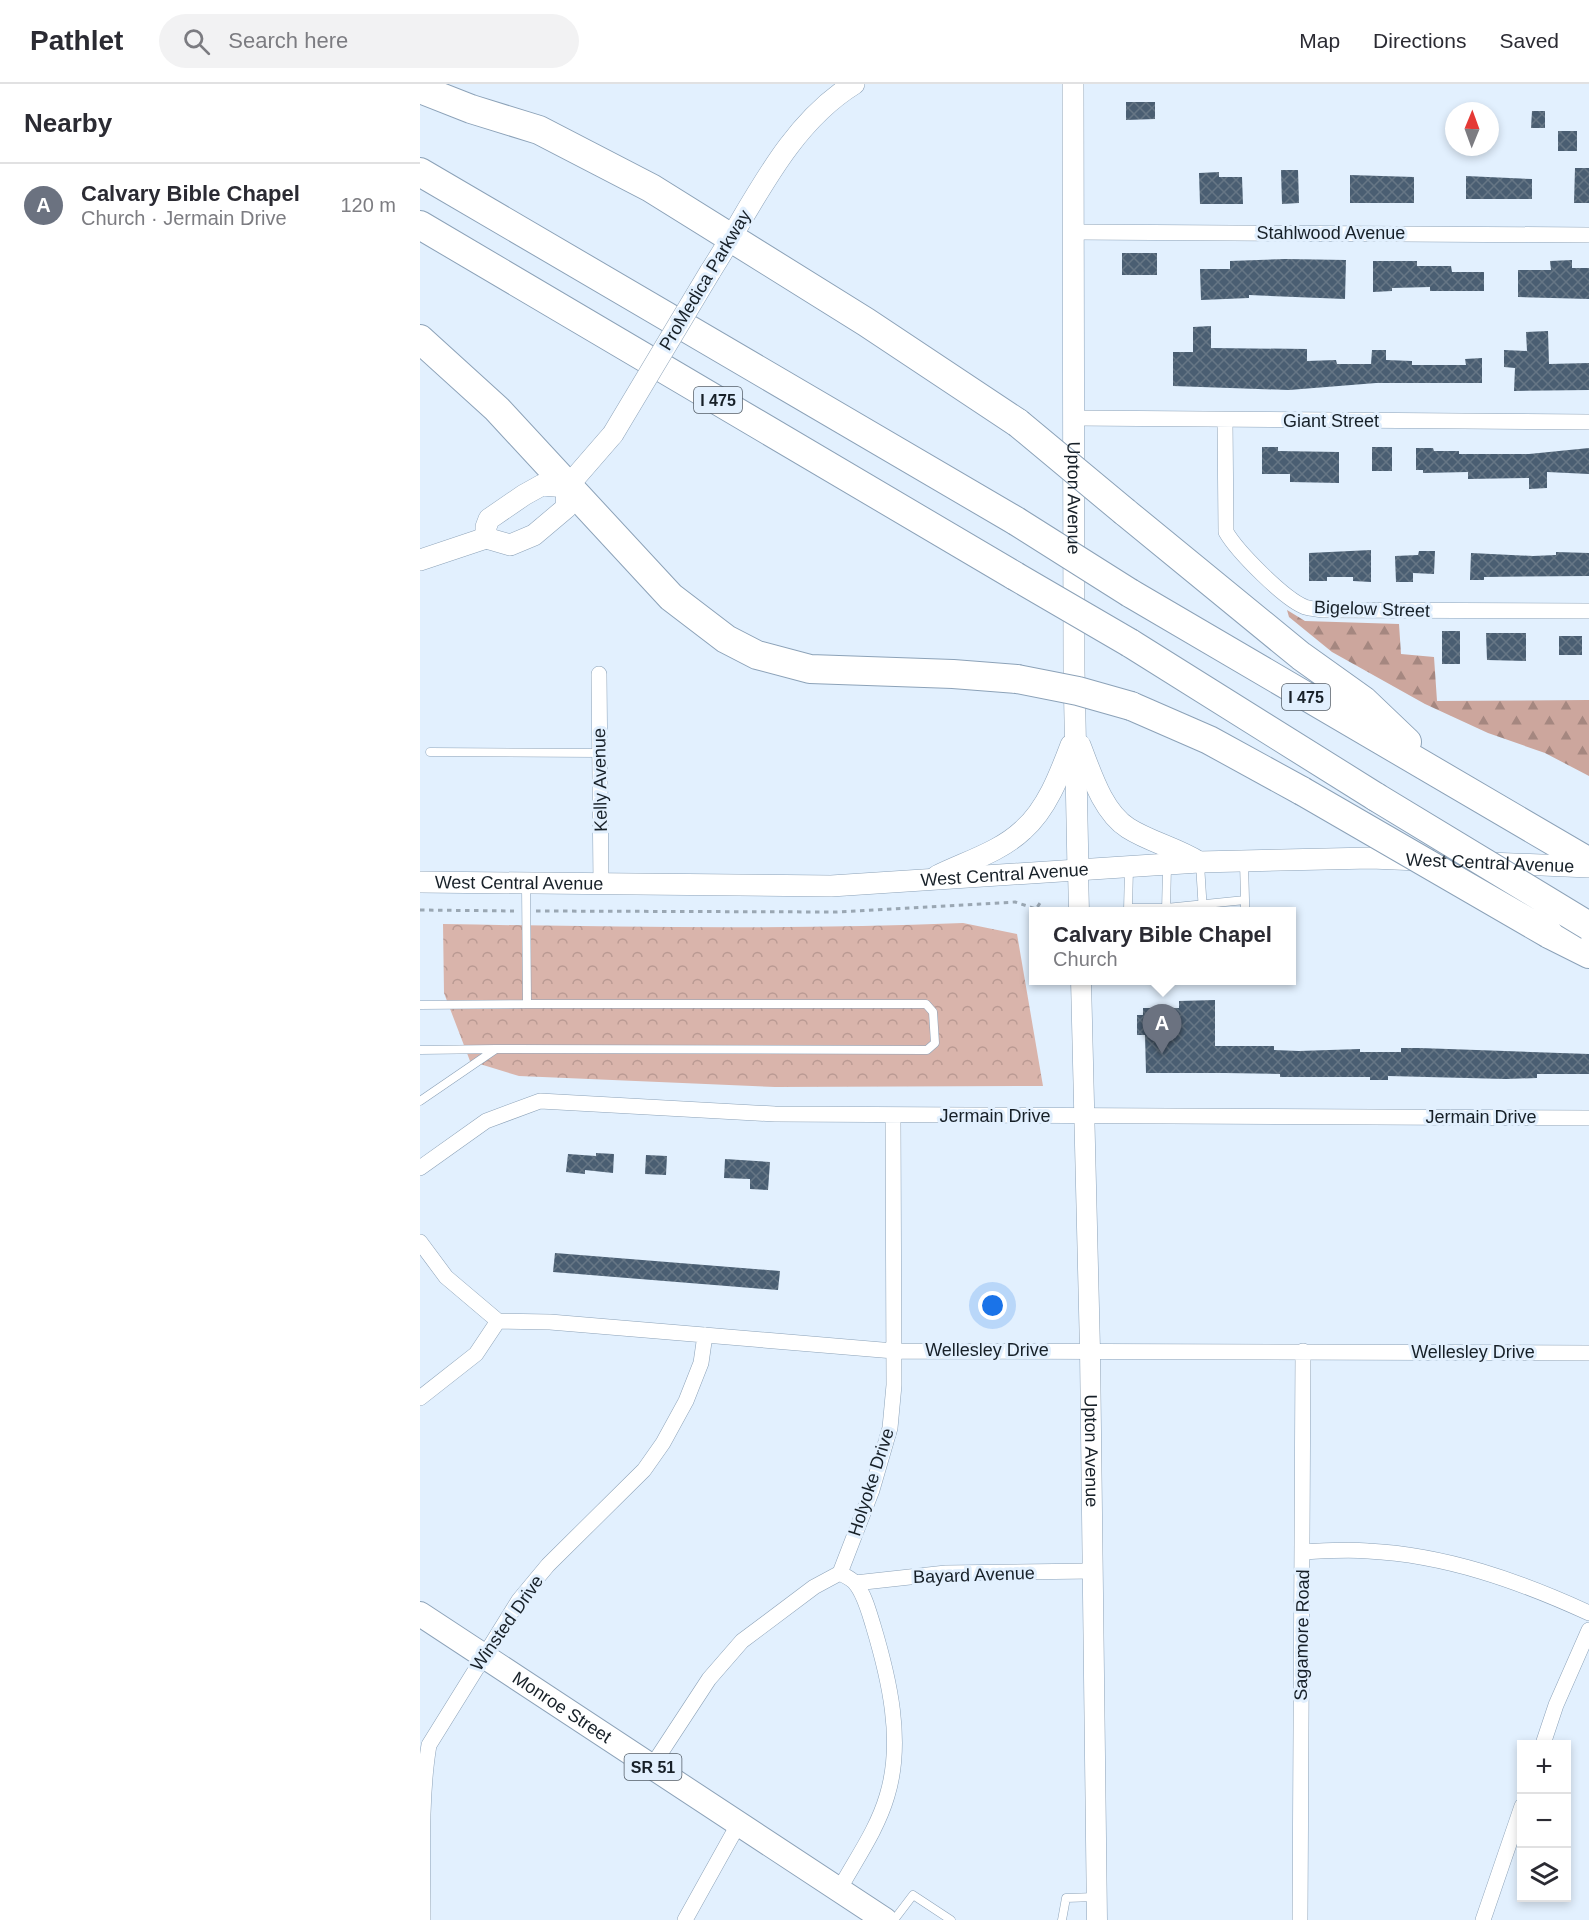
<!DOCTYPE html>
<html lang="en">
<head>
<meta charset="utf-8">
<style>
	:root { --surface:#fff; --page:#f2f2f3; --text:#2b2b33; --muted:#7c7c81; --line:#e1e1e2; --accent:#db2777 }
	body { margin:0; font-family:Arial,sans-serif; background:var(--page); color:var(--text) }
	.controls { position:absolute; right:18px; bottom:18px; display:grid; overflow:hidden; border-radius:0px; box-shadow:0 3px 9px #0003 }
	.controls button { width:54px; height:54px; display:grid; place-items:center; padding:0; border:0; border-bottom:2px solid var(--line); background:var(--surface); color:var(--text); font:30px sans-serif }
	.compass { position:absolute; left:1025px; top:18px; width:54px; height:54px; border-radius:50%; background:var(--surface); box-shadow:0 3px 9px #0003; rotate:1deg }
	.you { position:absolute; left:573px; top:1222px; width:21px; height:21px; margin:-15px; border:4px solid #fff; border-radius:50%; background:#1a73e8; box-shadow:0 0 0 9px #1a73e833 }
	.badge { display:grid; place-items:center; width:39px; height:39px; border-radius:50%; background:var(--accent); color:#fff; font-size:20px; font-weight:700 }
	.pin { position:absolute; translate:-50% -50px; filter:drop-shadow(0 2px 3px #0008) }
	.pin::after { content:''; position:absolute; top:32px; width:21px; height:18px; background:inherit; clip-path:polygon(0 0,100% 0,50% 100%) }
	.popup { position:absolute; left:609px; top:823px; width:267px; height:78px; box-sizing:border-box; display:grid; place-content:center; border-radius:0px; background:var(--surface); filter:drop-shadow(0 2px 4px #0005); font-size:20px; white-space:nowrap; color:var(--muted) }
	.popup b { font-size:22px; color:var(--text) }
	.popup::after { content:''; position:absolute; left:50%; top:100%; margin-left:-12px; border:12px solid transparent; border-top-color:var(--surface) }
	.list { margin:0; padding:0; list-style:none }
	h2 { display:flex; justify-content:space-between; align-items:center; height:78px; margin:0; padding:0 24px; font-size:26px }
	h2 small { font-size:20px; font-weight:400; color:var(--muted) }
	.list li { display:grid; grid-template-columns:39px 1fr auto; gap:18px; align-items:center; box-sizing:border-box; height:84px; padding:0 24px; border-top:2px solid var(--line) }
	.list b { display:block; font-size:22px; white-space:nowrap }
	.list p { margin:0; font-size:20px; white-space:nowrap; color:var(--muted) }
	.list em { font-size:20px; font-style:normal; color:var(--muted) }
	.icon { flex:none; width:33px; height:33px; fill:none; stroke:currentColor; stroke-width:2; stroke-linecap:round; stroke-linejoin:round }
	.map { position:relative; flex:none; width:1169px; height:1836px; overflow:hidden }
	header { display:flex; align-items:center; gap:36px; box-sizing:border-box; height:84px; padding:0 30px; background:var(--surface); border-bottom:2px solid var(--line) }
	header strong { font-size:28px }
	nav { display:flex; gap:33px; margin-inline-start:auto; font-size:21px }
	.search { width:420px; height:54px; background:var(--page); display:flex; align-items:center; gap:15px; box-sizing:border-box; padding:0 21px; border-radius:33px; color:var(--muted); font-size:22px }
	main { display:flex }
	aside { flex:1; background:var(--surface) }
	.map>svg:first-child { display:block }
</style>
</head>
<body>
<header>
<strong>Pathlet</strong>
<div class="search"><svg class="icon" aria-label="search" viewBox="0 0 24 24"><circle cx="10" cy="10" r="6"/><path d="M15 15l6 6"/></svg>Search here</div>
<nav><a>Map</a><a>Directions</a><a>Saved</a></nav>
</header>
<main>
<aside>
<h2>Nearby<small></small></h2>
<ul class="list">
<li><span class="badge" style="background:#6b7280">A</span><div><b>Calvary Bible Chapel</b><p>Church · Jermain Drive</p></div><em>120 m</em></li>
</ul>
</aside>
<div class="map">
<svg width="1169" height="1836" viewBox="0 0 1169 1836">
	<defs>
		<pattern id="forest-firs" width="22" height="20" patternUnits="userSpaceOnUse" patternTransform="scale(1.5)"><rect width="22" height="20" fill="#cca69d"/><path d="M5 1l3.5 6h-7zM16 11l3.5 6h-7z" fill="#a58780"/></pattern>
		<pattern id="park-crowns" width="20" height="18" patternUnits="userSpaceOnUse" patternTransform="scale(1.5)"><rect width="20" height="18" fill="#d9b4ab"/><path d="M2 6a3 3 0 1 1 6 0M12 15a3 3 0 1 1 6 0" fill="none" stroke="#ba9a93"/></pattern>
		<pattern id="building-cross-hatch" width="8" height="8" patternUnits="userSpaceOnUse" patternTransform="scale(1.5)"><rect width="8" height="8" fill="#4a5e72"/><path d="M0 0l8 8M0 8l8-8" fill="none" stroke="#667685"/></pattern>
	</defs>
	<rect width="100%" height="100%" fill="#e2f0fe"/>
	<path fill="url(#forest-firs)" d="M867,526L885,537L979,540L981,570L1014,573L1017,617L1169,616V692L1125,669L1068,649L1005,620L912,568L869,533Z"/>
	<path fill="url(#park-crowns)" d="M543,839L597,850L623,1002L355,1003L99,992L50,977L24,909L23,840C197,843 370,846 543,839Z"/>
	<path fill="url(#building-cross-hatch)" d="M706,18H735V35L706,36Z
		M1112,27H1125V44H1111Z
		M1138,47H1157V67H1138Z
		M1155,84H1169V119H1154Z
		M861,86H878L879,119L862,120Z
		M799,88V93H822L823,120H780L779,89Z
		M930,91L994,93V119H930Z
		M1046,92L1112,95V115H1046Z
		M702,169H737V191H702Z
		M865,175L926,176L925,215L829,211V214L781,216L780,185H810V177Z
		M1152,176V184H1169V215L1098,213V186H1131L1130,177Z
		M953,177H997V182H1031L1032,188H1064V207H1010V203L972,204V207L953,208Z
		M791,242V264L887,265V277L916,276L917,280H951L952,266H966V276L992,277V281H1046L1045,275L1062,274V299H956L869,306L753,302V268H773V243Z
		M1128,247L1129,280L1169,279V306L1094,307L1095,284L1084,283V266L1107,267L1106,248Z
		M842,363H858V367L919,368V399L870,398V390H842Z
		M952,363H972V387H952Z
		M996,364H1013L1014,367H1039V370H1109L1169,364V390L1127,388V404L1109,405V394L1048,395V388L1003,389V386H996Z
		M951,466V498L933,497V493H907V497H889V469Z
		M999,467H1015L1014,490L993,489V498H976L975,472L998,471Z
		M1136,468L1169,469V492L1064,493V496H1050L1051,469L1113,472L1136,471Z
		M1022,547H1040V580H1022Z
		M1066,549H1106V577L1067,576Z
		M1139,552H1162V571H1139Z
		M795,916V962H854V966L879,967L940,965V968H981V964H1000L1169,970V990H1117V994L1086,995L968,992V996H950V993H860V990L805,989H726L725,951H717V931H723V924H759V917Z
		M176,1069L194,1070L193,1089L165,1086V1090L146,1088L148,1070L176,1072Z
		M226,1071L247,1072L246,1091L225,1090Z
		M305,1075L350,1078L348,1106L330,1105V1095L304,1094Z
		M135,1169L360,1187L358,1206L133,1188Z"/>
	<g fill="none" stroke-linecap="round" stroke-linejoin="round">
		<defs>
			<path id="service" d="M10,668L180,669
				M780,780L783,828
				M825,816V828
				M708,824H746L825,816L824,778
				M708,826L709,784
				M746,827L747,782
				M0,921L107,920L106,801
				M0,966L76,965
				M0,1017L76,965L507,966L515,959L513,928L506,920H107
				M474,1836L493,1811L531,1836
				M642,1836L646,1814L676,1813"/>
			<path id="minor" d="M653,148L1169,151
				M653,334L1169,338
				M805,336L806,448C817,467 864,515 885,523C891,525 898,525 904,526L1169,527
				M179,590L181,801
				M0,1084L66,1037L120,1017L355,1030L1169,1034
				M0,1158L26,1193L78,1237L130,1238L474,1267L1169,1269
				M0,1314L56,1270L78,1237
				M883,1468C904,1467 926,1465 948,1467C1026,1471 1099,1497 1169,1529
				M435,1499L526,1489L672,1487
				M1123,1660L1136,1621L1169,1546
				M232,1682L289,1595L322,1557L394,1503L420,1489L452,1406L470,1344L474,1301L473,1032
				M419,1806C436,1775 457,1746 467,1712C484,1657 469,1594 453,1541C449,1528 444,1509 435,1499C432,1495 425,1492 420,1489
				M3,1836C3,1781 0,1714 9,1661L99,1516L128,1481L224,1386L243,1359L266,1317L281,1279L285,1251
				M265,1836L319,1739
				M880,1836L883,1267
				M1063,1836L1102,1722"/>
			<g id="tertiary">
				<path d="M658,786L659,828"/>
				<path id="s1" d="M661,896L670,1266L677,1836"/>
			</g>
			<g id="secondary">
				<path id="s2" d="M653,0L654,586L658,786"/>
				<path d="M290,188C332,123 366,42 434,0"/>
				<path d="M66,454V443L69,435L104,411L122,401L147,403"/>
				<path d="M0,476L66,454L90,461L114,451L146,424L147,403L193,350"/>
				<path d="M660,661C671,689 682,727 708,744C730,758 757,764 779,778"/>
				<path d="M517,792C545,778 580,768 603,746C627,725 640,690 651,661"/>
				<path id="s3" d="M0,798L411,802L779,778L951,774L1169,783"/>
			</g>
			<g id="primary">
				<path id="s4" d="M0,1530L465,1836"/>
			</g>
			<path id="motorway" d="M0,5L51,25L119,46L231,104L446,238L598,339
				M0,88L596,437
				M0,141L595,492
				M0,255L77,325L251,513L306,555L337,571L390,585L533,590L597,595
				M705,428L881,572L944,617L987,658
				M710,509L1169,778
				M710,559L956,713
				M711,622L789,656L882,707
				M1129,850L1169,870"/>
		</defs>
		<use href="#service" stroke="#8ca2b8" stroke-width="9"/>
		<use href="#minor" stroke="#8ca2b8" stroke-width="16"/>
		<use href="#tertiary" stroke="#8ca2b8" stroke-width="21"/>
		<use href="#secondary" stroke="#8ca2b8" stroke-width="22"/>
		<use href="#primary" stroke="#8ca2b8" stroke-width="26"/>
		<use href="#motorway" stroke="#8ca2b8" stroke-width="30"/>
		<path stroke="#9aa7b3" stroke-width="3" stroke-dasharray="4.5 4.5" stroke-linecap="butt" d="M0,826L94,827
			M116,827L416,828L595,818L616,825L620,819"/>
		<use href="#service" stroke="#fff" stroke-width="8"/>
		<use href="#minor" stroke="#fff" stroke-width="15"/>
		<use href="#tertiary" stroke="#fff" stroke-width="20"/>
		<use href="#secondary" stroke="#fff" stroke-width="21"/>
		<use href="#primary" stroke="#fff" stroke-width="24"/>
		<use href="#motorway" stroke="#fff" stroke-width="28"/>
		<defs>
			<path id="secondary-bridge" d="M193,350L290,188"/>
			<path id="motorway-bridge" d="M598,339L705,428
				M596,437L710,509
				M595,492L710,559
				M597,595L658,607L711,622
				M882,707L1129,850
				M956,713L1169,842"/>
		</defs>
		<use href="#secondary-bridge" stroke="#8ca2b8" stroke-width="22" stroke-linecap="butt"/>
		<use href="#motorway-bridge" stroke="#8ca2b8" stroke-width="30" stroke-linecap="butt"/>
		<use href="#secondary-bridge" stroke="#fff" stroke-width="21"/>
		<use href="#motorway-bridge" stroke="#fff" stroke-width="28"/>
	</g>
	<g text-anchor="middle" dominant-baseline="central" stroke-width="6" stroke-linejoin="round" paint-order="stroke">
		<g fill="#e2f0fe" stroke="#545e68" stroke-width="1.5">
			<rect x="274" y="303" width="48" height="26" rx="4.5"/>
			<rect x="862" y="600" width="48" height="26" rx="4.5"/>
			<rect x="204.5" y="1670" width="57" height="26" rx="4.5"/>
		</g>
		<g font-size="16" font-weight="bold" fill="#172028">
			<text x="298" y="316">I 475</text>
			<text x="886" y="613">I 475</text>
			<text x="233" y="1683">SR 51</text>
		</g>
		<g font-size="18" fill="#172028" stroke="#e2f0fe">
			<text x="911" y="149">Stahlwood Avenue</text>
			<text transform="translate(285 196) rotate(-59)">ProMedica Parkway</text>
			<text x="911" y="337">Giant Street</text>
			<text stroke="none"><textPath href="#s2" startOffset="414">Upton Avenue</textPath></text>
			<text transform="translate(952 525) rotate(2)">Bigelow Street</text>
			<text transform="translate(180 696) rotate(-91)">Kelly Avenue</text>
			<text stroke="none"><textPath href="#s3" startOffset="1071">West Central Avenue</textPath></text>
			<text stroke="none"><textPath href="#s3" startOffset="585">West Central Avenue</textPath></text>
			<text stroke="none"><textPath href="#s3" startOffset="99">West Central Avenue</textPath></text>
			<text x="575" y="1032">Jermain Drive</text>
			<text x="1061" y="1033">Jermain Drive</text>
			<text x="567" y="1266">Wellesley Drive</text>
			<text x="1053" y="1268">Wellesley Drive</text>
			<text stroke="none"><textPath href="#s1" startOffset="471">Upton Avenue</textPath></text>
			<text transform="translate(451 1398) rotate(-72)">Holyoke Drive</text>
			<text transform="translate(554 1491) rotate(-2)">Bayard Avenue</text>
			<text transform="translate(87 1539) rotate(-55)">Winsted Drive</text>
			<text transform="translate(882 1551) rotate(-89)">Sagamore Road</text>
			<text stroke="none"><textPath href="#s4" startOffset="170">Monroe Street</textPath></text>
		</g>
	</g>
</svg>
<div class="controls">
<button>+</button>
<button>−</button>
<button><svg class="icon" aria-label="layers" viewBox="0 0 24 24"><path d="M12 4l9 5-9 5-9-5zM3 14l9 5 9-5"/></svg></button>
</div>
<svg class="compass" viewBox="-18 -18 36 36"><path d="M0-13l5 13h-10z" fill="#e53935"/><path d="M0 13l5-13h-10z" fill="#7c7c81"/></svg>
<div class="you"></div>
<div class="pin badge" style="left:742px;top:970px;background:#6b7280">A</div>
<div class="popup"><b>Calvary Bible Chapel</b>Church</div>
</div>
</main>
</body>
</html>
